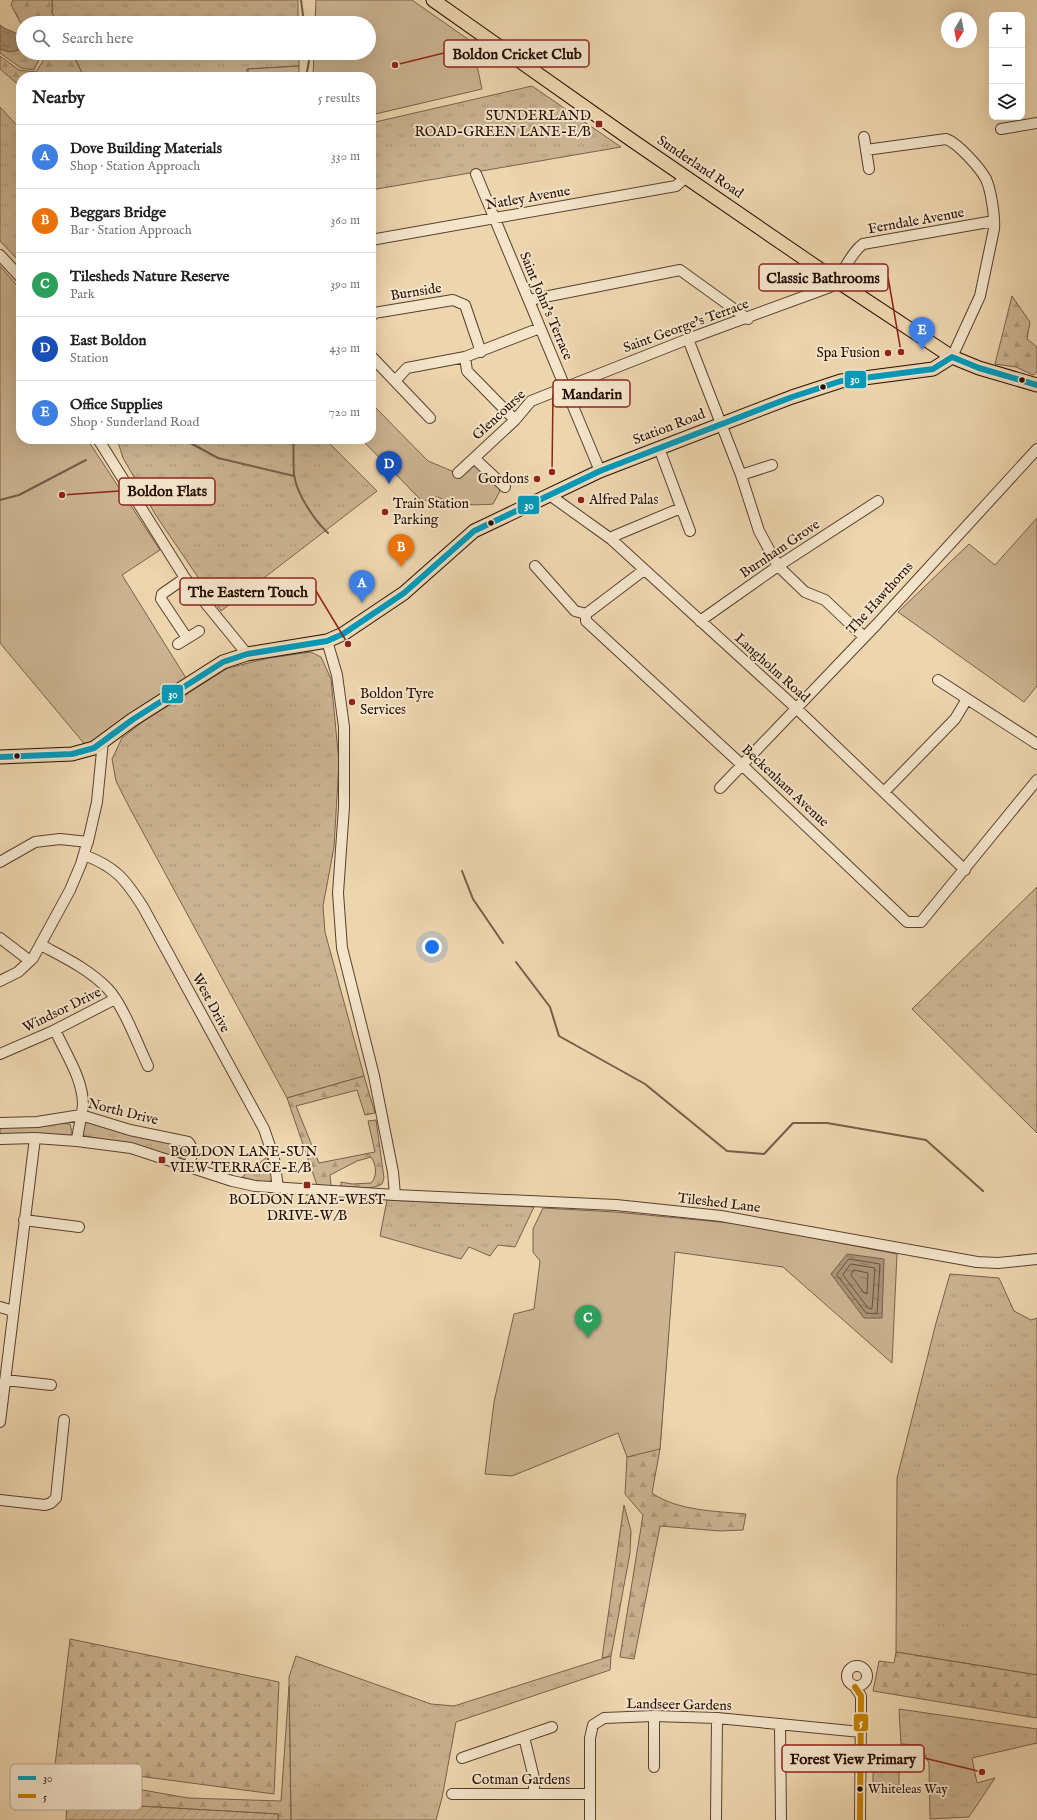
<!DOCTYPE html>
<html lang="en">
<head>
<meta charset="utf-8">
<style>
	:root { --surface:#fff; --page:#f2f2f2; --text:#222; --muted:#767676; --line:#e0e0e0; --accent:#8f2418 }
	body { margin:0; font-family:"IM FELL English",serif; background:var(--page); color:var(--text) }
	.controls { position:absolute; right:12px; top:12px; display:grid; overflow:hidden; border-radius:8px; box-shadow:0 4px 16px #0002 }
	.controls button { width:36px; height:36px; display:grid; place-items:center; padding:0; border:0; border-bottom:1px solid var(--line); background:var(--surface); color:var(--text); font:20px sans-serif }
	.compass { position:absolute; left:941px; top:12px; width:36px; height:36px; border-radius:50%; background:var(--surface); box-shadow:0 4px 16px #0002; rotate:190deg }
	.you { position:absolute; left:432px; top:947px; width:14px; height:14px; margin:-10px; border:3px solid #fff; border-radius:50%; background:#1a73e8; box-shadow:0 0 0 6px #1a73e833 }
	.badge { display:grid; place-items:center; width:26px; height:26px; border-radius:50%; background:var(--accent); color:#fff; font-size:13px; font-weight:700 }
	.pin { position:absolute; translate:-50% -33px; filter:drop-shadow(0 1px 2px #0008) }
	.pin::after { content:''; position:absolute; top:21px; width:14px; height:12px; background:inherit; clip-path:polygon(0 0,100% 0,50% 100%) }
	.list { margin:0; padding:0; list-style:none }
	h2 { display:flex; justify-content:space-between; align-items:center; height:52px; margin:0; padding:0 16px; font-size:17px }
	h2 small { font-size:13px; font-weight:400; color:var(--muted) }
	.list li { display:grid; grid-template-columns:26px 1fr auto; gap:12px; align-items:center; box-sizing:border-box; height:64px; padding:0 16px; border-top:1px solid var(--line) }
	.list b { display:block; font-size:15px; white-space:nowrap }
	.list p { margin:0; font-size:13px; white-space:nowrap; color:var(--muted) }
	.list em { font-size:13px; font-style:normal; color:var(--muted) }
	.icon { flex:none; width:22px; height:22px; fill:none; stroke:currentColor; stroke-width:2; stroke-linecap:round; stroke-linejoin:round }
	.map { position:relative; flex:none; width:1037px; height:1820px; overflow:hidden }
	.search { position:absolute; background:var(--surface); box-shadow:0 4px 16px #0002; left:16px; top:16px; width:360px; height:44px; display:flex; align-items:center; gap:10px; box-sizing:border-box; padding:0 14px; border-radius:22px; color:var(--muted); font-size:15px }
	.panel { position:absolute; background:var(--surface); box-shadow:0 4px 16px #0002; left:16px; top:72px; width:360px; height:372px; border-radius:16px }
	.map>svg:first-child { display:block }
</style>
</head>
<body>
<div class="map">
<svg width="1037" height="1820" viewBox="0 0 1037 1820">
	<defs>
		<pattern id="grass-tufts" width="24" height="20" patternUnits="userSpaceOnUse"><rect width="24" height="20" fill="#cbb391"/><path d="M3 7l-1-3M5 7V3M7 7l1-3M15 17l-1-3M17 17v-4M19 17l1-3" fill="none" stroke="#ae997b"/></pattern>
		<pattern id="forest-firs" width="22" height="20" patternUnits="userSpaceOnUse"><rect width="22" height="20" fill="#cbb391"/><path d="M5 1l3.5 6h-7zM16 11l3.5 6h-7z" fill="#ae997b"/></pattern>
		<pattern id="wetland-marsh" width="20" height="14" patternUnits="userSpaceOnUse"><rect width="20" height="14" fill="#cbb391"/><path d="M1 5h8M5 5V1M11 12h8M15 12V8" fill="none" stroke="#ae997b"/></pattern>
		<pattern id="garden-furrows" width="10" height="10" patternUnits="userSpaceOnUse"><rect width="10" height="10" fill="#cbb391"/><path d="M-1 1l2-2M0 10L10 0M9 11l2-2" fill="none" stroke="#ae997b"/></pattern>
		<pattern id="water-ripples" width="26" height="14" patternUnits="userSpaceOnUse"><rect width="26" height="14" fill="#aa9174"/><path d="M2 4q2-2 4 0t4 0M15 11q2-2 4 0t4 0" fill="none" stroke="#8a755d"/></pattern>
	</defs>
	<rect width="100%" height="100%" fill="#edd5ae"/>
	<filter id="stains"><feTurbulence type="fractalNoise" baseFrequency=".005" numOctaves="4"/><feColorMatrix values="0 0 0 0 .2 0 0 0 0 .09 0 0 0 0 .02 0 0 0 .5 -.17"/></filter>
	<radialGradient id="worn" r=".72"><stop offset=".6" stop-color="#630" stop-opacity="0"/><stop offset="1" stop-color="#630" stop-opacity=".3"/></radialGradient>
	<path fill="url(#grass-tufts)" stroke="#79604a" d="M52,0H298V23H57L52,13Z
		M72,53H299V66L247,69V77H84Z
		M532,86L621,147L371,190V123Z
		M0,107L21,130V263L0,241Z
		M117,439H325L377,491L221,611L155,514L123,458Z
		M311,652L321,657L331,679L339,762L334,847L323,906L325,932L364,1076L287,1098L127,803L116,781L112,759L122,738L144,721L228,668L269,658Z
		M1037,887V1133L912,1009Z
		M85,1121L184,1146L186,1148V1156L183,1158L176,1157L130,1144L85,1136L81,1134Z
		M55,1123L70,1124L72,1132L70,1136L0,1134V1127Z
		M267,1157L272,1177V1180C264,1186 251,1179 242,1177Z
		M387,1200L534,1207L515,1247L498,1245L490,1256L469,1247L461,1259L380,1236Z
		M950,1274L999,1278L1014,1311L1031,1320L1037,1318V1675L896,1652L897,1478L936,1323Z
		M296,1656L431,1704L454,1706L611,1656L610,1670L456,1722L442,1798L436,1820H291L289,1677Z
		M899,1709L1037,1729V1743L972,1758L977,1783L995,1778L969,1817L930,1819L929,1763L920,1745L901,1744Z
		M873,1772H899V1792L873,1793Z"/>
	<path fill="url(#forest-firs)" stroke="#79604a" d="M13,0H52V13L57,23H23V25L20,22L11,5Z
		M44,53H72L84,77H21V87L0,69V56L19,70L36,72L46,56Z
		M299,66V75L248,77V69Z
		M1012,296L1030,322L1027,339L1037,347V372L1033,375L1016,367L995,364Z
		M364,1076L375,1113L365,1115L357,1090L296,1106L319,1163L375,1152L368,1121L376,1120L384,1178L382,1184C370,1191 354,1187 341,1186V1182L352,1184L371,1183C378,1176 376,1164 371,1157L357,1161L330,1175L331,1186L317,1185L287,1098Z
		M674,1258L660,1449L652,1493C678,1511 715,1511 746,1514L743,1530L720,1531L660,1526L634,1659L620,1657L643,1515L625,1494L627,1457L645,1452Z
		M624,1505L631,1531L630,1553L611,1656L602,1658Z
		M70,1639L279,1682L274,1794L55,1765Z
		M896,1652L1037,1675V1718L873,1691L879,1661L894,1663Z
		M289,1686L291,1820H278V1814L67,1802L69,1777L188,1798L281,1801Z"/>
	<path fill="url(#wetland-marsh)" stroke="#79604a" d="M23,33V53H42L34,70L21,68L0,53V35Z"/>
	<path fill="#cbb391" stroke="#79604a" d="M316,0H412L472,42L482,89L371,115V77H313L314,53H369V23H315Z
		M0,266L21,290V439H87L160,550L122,575L186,678L87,747L0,643Z
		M371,403L428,461L452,471L457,477L472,465L476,467L497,485L500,491L493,504C489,505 455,505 452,504C437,498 440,493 423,502L361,439H371Z
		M1037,518V686L1024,702L898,612L969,544L995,565Z
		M543,1208L615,1212L741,1224L897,1254L892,1363L783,1267L675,1252L660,1449L627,1457L618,1433L512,1476L485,1474L494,1402L514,1314L534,1309L540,1261L533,1252V1229Z"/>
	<path fill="url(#garden-furrows)" stroke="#79604a" d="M67,1802L278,1814V1820H66Z"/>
	<path fill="url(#water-ripples)" stroke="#765d47" d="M0,25L6,29L23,36V49L10,52L0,49Z
		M847,1254L884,1259L882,1318H864L831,1274Z"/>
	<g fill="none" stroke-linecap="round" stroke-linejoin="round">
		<path stroke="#68503c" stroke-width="1" d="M849,1259L880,1264L877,1314L866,1313L837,1275Z
			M851,1264L875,1268L872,1309L868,1308L843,1275Z
			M854,1270L868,1273L867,1294L864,1293L851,1275Z"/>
		<path stroke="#765d47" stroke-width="2" d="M301,0L304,23
			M306,77L309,61L308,53
			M183,439L218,458L294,476
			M293,439C294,450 293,462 294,474C296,493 314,520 328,533
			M121,443L128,439
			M0,500L19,495L86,460
			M462,871L473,899L503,943
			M516,962L550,1007L559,1036L645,1084L727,1151L764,1154L793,1123H827L926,1140L983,1191"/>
		<defs>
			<path id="minor" d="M1001,129L1037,123
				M864,137L869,169
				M866,150L946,139C958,143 980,168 986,179C991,190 995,217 994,229L980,296L952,357
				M476,174L600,471
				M371,240L676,186L686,177
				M0,255L21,278
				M529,300L680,270L748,319
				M371,317L374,313L453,300L465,305L481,352
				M688,339L741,475L759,531L778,566L805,592L825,600L864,637
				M371,356L430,418
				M465,357L467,371L515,420
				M395,381L407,368L465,357L540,328
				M98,439L185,578L247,654
				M659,448L690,531
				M474,458L505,487
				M458,473L515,420L531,401L688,339L830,287C844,275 849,254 863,244L994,221
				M741,475L772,465
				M551,496L611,539L796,708L965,870
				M611,539L614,536L681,508
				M535,566L575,611L586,614
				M185,578L162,594L161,599L187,638
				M586,614V621L742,765L907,922H921L1037,780
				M586,614L644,570
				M700,621L778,566L878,501
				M327,641L337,675L344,727V807L338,893L342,948L374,1076L393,1172L395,1195
				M178,644L199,631
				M938,680L1037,744
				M720,788L877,624L1037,449
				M884,792L955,719L967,699
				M84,855C116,867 125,879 143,907L264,1129L274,1158L278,1188
				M0,862L35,842L60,839L88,842
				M0,938L30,961
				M41,945C65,958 89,969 108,989C123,1005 138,1045 148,1066
				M0,981L18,972L33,958L70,890L81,864L89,837L97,802L103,741
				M55,1030C65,1053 83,1078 83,1105C82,1116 78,1129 77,1141
				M0,1054L53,1031L115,999
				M0,1123L37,1122L81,1115L130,1130L188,1142C195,1149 191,1157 189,1167
				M0,1139L35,1138L77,1141L131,1148L232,1181L255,1186L395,1195L616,1205L721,1216L977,1262L998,1263L1037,1259
				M24,1220L79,1227
				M0,1307L13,1311
				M5,1380L51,1385
				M0,1422L35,1138
				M0,1500L45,1505L51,1503L56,1498L64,1420
				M847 1676a10 10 0 1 1 20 0a10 10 0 1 1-20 0Z
				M855,1687L861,1696V1709L860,1820
				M780,1724L781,1820
				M524,1737L534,1778V1794
				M462,1758L552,1727
				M654,1767V1716
				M452,1794H590
				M590,1820V1738L593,1725L604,1718L654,1716L717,1718L861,1732
				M716,1820L717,1718"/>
			<path id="major" d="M433,0L633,141L837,281L952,357L979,368L1037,385
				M0,757L72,754L94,748L132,720L223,662L247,654L327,641L343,634L404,593L474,531L600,471L792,397L841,381L933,369L952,357"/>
		</defs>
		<use href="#minor" stroke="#58402e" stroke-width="12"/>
		<use href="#major" stroke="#270e04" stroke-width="15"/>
		<use href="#minor" stroke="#f3e4ca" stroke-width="10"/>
		<use href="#major" stroke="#edd5ae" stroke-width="13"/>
		<defs>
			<path id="bus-1" d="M0,757L72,754L94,748L132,720L223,662L247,654L327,641L343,634L404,593L474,531L600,471L792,397L841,381L933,369L952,357L979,368L1037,385"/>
			<path id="bus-2" d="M855,1687L861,1696L860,1820"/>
		</defs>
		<use href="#bus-1" stroke="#f3e4ca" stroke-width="9"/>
		<use href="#bus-2" stroke="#f3e4ca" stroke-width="9"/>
		<use href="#bus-1" stroke="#049aba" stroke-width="6"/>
		<use href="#bus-2" stroke="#c38001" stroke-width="6"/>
	</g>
	<g fill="#8f2418" stroke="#f3e4ca" stroke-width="1.5">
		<rect x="595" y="120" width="8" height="8" rx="2"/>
		<circle cx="888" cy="353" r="4"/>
		<circle cx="537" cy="479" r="4"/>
		<circle cx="581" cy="500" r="4"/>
		<circle cx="385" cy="512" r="4"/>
		<circle cx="352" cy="702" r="4"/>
		<rect x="158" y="1156" width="8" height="8" rx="2"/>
		<rect x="303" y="1181" width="8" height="8" rx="2"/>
	</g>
	<g fill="#270e04" stroke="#f3e4ca" stroke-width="1.5">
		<circle cx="1022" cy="380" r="3.5"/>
		<circle cx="823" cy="387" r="3.5"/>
		<circle cx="491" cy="523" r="3.5"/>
		<circle cx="17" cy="756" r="3.5"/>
		<circle cx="860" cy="1789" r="3.5"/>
	</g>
	<g text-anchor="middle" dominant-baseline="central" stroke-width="4" stroke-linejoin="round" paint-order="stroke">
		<g font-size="13" fill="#270e04" stroke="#f3e4ca" text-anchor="start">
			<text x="868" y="1789">Whiteleas Way</text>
		</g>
		<g font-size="14" fill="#270e04" stroke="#f3e4ca" text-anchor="start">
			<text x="591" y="116" text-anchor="end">SUNDERLAND<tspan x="591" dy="16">ROAD-GREEN LANE-E/B</tspan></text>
			<text x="880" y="353" text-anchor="end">Spa Fusion</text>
			<text x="529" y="479" text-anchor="end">Gordons</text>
			<text x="589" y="500">Alfred Palas</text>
			<text x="393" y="504">Train Station<tspan x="393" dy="16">Parking</tspan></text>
			<text x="360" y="694">Boldon Tyre<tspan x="360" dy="16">Services</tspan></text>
			<text x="170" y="1152">BOLDON LANE-SUN<tspan x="170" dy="16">VIEW TERRACE-E/B</tspan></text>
			<text x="307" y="1200" text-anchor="middle">BOLDON LANE-WEST<tspan x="307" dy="16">DRIVE-W/B</tspan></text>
		</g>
		<g font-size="14" fill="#270e04" stroke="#f3e4ca">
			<text transform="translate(700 167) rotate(34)">Sunderland Road</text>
			<text transform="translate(528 198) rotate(-10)">Natley Avenue</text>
			<text transform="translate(916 221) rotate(-10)">Ferndale Avenue</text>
			<text transform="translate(416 292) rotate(-9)">Burnside</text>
			<text transform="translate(546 306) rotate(67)">Saint John's Terrace</text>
			<text transform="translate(686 326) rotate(-20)">Saint George's Terrace</text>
			<text transform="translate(499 415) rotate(-43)">Glencourse</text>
			<text transform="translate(669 427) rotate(-21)">Station Road</text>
			<text transform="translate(780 549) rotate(-34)">Burnham Grove</text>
			<text transform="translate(880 598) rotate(-48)">The Hawthorns</text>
			<text transform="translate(772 668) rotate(42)">Langholm Road</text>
			<text transform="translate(785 786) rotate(43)">Beckenham Avenue</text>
			<text transform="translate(211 1003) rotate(62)">West Drive</text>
			<text transform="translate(62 1010) rotate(-26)">Windsor Drive</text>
			<text transform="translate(123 1112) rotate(14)">North Drive</text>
			<text transform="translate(719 1203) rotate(7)">Tileshed Lane</text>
			<text transform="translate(679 1705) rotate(1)">Landseer Gardens</text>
			<text x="521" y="1780">Cotman Gardens</text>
		</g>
	</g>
	<rect x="10" y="1764" width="132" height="46" rx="6" fill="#f3e4ca" stroke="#b6a48f" stroke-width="1"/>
	<rect x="18" y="1776" width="18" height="4" fill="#049aba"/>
	<rect x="18" y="1794" width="18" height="4" fill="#c38001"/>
	<g font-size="11" fill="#270e04">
		<text x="43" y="1782">30</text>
		<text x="43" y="1800">5</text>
	</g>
	<path fill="none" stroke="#8f2418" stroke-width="1.5" d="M395 65L444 53M901 352L888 277M552 472L553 394M62 495L119 491M348 644L316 591M982 1772L924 1758"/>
	<g fill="#8f2418" stroke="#f3e4ca" stroke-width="1.5">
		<circle cx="395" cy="65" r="4"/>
		<circle cx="901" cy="352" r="4"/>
		<circle cx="552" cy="472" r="4"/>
		<circle cx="62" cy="495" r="4"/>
		<circle cx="348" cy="644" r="4"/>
		<circle cx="982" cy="1772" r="4"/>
	</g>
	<g fill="#f3e4ca" stroke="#8f2418" stroke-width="1.5">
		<rect x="444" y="40" width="145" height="27" rx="4"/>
		<rect x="759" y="264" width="129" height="27" rx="4"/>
		<rect x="553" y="380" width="77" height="27" rx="4"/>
		<rect x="119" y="478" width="96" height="27" rx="4"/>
		<rect x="180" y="578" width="136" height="27" rx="4"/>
		<rect x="782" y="1745" width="142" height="27" rx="4"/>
	</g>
	<g font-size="15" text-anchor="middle" font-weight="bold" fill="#270e04">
		<text x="517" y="59">Boldon Cricket Club</text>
		<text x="823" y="283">Classic Bathrooms</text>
		<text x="592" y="399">Mandarin</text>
		<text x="167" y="496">Boldon Flats</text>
		<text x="248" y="597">The Eastern Touch</text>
		<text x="853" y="1764">Forest View Primary</text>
	</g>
	<g stroke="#f3e4ca" stroke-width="1.5">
		<rect x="844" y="370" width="23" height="19" rx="4" fill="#049aba"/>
		<rect x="517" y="495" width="23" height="20" rx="4" fill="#049aba"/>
		<rect x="161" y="684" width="23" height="20" rx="4" fill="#049aba"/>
		<rect x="853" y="1713" width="16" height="19" rx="4" fill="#c38001"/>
	</g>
	<g font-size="11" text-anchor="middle" font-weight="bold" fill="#fff">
		<text x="855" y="383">30</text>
		<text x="529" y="509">30</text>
		<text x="173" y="698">30</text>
		<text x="861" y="1726">5</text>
	</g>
	<rect width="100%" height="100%" filter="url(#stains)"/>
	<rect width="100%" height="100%" fill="url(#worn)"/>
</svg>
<div class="controls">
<button>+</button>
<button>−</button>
<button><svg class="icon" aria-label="layers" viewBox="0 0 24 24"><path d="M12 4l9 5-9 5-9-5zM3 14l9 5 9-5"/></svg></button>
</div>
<svg class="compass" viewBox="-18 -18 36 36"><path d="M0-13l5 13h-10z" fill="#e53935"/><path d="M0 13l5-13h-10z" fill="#767676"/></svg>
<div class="you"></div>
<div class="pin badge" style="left:362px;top:603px;background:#3f7fe0">A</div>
<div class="pin badge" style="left:401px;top:567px;background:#e8710a">B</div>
<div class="pin badge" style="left:588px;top:1338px;background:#2e9e5b">C</div>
<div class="pin badge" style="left:389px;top:484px;background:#1a4fb4">D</div>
<div class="pin badge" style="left:922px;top:350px;background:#3f7fe0">E</div>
<div class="search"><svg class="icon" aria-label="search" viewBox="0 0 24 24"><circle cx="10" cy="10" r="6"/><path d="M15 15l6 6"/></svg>Search here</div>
<section class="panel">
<h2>Nearby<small>5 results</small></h2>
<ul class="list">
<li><span class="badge" style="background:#3f7fe0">A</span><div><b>Dove Building Materials</b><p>Shop · Station Approach</p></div><em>330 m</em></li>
<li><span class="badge" style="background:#e8710a">B</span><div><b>Beggars Bridge</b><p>Bar · Station Approach</p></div><em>360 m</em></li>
<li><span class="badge" style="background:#2e9e5b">C</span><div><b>Tilesheds Nature Reserve</b><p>Park</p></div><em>390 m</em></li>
<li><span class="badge" style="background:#1a4fb4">D</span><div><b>East Boldon</b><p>Station</p></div><em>430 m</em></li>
<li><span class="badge" style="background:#3f7fe0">E</span><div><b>Office Supplies</b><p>Shop · Sunderland Road</p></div><em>720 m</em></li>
</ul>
</section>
</div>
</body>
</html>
